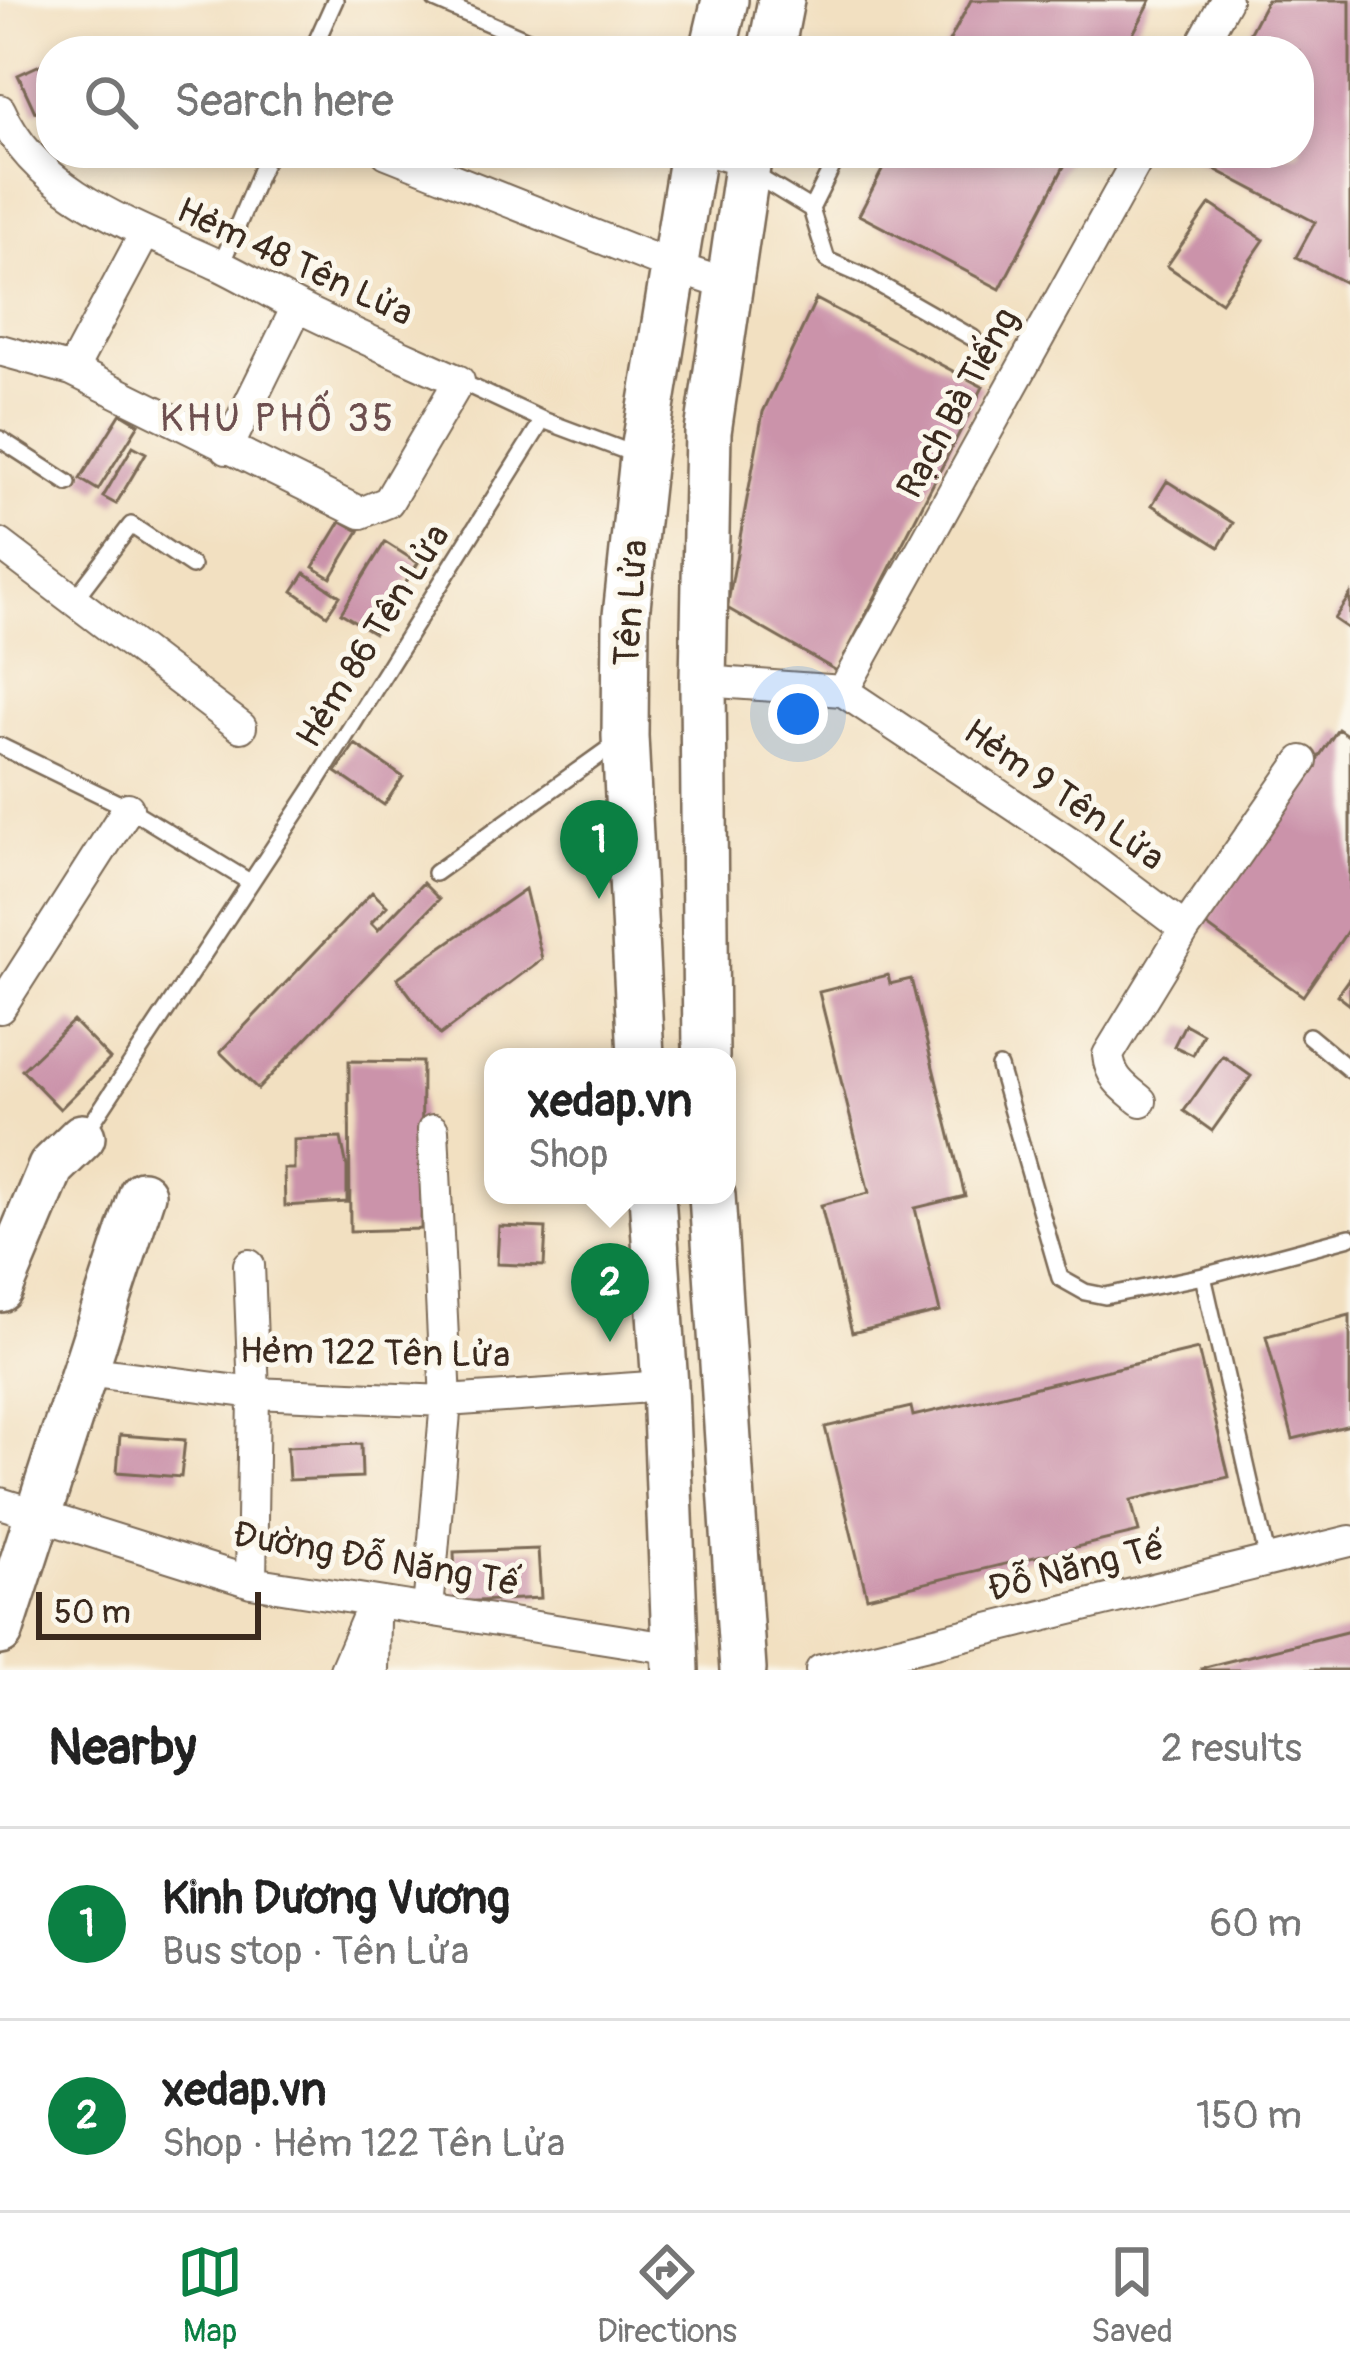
<!DOCTYPE html>
<html lang="en">
<head>
<meta charset="utf-8">
<style>
	:root { --surface:#fff; --page:#f2f2f2; --text:#222; --muted:#767676; --line:#e0e0e0; --accent:#0b8043 }
	body { margin:0; font-family:Pangolin,sans-serif; background:var(--page); color:var(--text) }
	.scale { position:absolute; left:36px; bottom:30px; width:225px; box-sizing:border-box; padding-left:12px; border:6px solid #3b2a1e; border-top:0; font-size:33px; line-height:42px; white-space:nowrap; color:#3b2a1e; -webkit-text-stroke:9px #fbf7ec; paint-order:stroke }
	.you { position:absolute; left:798px; top:714px; width:42px; height:42px; margin:-30px; border:9px solid #fff; border-radius:50%; background:#1a73e8; box-shadow:0 0 0 18px #1a73e833 }
	.badge { display:grid; place-items:center; width:78px; height:78px; border-radius:50%; background:var(--accent); color:#fff; font-size:39px; font-weight:700 }
	.pin { position:absolute; translate:-50% -99px; filter:drop-shadow(0 3px 6px #0008) }
	.pin::after { content:''; position:absolute; top:63px; width:42px; height:36px; background:inherit; clip-path:polygon(0 0,100% 0,50% 100%) }
	.popup { position:absolute; left:484px; top:1048px; width:252px; height:156px; box-sizing:border-box; display:grid; place-content:center; border-radius:24px; background:var(--surface); filter:drop-shadow(0 3px 9px #0005); font-size:39px; white-space:nowrap; color:var(--muted) }
	.popup b { font-size:45px; color:var(--text) }
	.popup::after { content:''; position:absolute; left:50%; top:100%; margin-left:-24px; border:24px solid transparent; border-top-color:var(--surface) }
	.list { margin:0; padding:0; list-style:none }
	h2 { display:flex; justify-content:space-between; align-items:center; height:156px; margin:0; padding:0 48px; font-size:51px }
	h2 small { font-size:39px; font-weight:400; color:var(--muted) }
	.list li { display:grid; grid-template-columns:78px 1fr auto; gap:36px; align-items:center; box-sizing:border-box; height:192px; padding:0 48px; border-top:3px solid var(--line) }
	.list b { display:block; font-size:45px; white-space:nowrap }
	.list p { margin:0; font-size:39px; white-space:nowrap; color:var(--muted) }
	.list em { font-size:39px; font-style:normal; color:var(--muted) }
	.icon { flex:none; width:66px; height:66px; fill:none; stroke:currentColor; stroke-width:2; stroke-linecap:round; stroke-linejoin:round }
	.map { position:relative; flex:none; width:1350px; height:1670px; overflow:hidden }
	.search { position:absolute; background:var(--surface); box-shadow:0 6px 18px #0003; left:36px; right:36px; top:36px; height:132px; display:flex; align-items:center; gap:30px; box-sizing:border-box; padding:0 42px; border-radius:48px; color:var(--muted); font-size:45px }
	.sheet { height:540px; background:var(--surface) }
	nav { display:flex; justify-content:space-around; align-items:center; box-sizing:border-box; height:168px; border-top:3px solid var(--line); background:var(--surface); font-size:33px; color:var(--muted) }
	nav a { display:grid; justify-items:center; gap:6px }
	nav .on { color:var(--accent) }
	.map>svg:first-child { display:block }
</style>
</head>
<body>
<div class="map">
<svg width="1350" height="1670" viewBox="0 0 1350 1670">
	<rect width="100%" height="100%" fill="#fbf7ec"/>
	<filter id="ink" filterUnits="userSpaceOnUse"><feTurbulence type="fractalNoise" baseFrequency=".00833" numOctaves="2"/><feDisplacementMap in="SourceGraphic" scale="24" xChannelSelector="R" yChannelSelector="G"/><feConvolveMatrix kernelMatrix="1 2 1 2 8 2 1 2 1" color-interpolation-filters="sRGB"/></filter>
	<filter id="wash" filterUnits="userSpaceOnUse"><feTurbulence type="fractalNoise" baseFrequency=".004" numOctaves="4" result="noise"/><feDisplacementMap in="SourceGraphic" scale="48" xChannelSelector="R" yChannelSelector="G"/><feGaussianBlur stdDeviation="2.7" result="paint"/><feColorMatrix in="noise" values="0 0 0 0 0 0 0 0 0 0 0 0 0 0 0 0 0 1.4 0 .05"/><feComposite in="paint" operator="in"/></filter>
	<g filter="url(#wash)">
		<rect width="100%" height="100%" fill="#f2e0c1"/>
		<g id="blocks">
			<path fill="#cb93aa" d="M971,0H1151L1124,51H944Z
				M1267,0H1350V285L1296,257L1315,222L1184,153H1299V51H1240Z
				M51,60V104L35,112L18,75Z
				M891,153H1071L1000,289L859,215Z
				M1210,204L1264,240L1221,302L1167,266Z
				M816,299L983,387L837,671L727,608L763,412Z
				M121,413L139,424L98,490L80,479Z
				M133,446L146,453L116,504L103,497Z
				M1167,481L1233,523L1219,547L1152,505Z
				M341,521L359,531L331,578L313,567Z
				M385,542L418,563L374,633L341,613Z
				M305,573L340,596L327,615L293,591Z
				M1350,595V630L1334,619Z
				M1338,729L1350,737V927L1303,996L1204,924Z
				M355,744L403,777L384,805L336,772Z
				M423,883L439,899L258,1089L220,1052L372,892L387,906L371,923L378,930Z
				M525,889L542,959L440,1035L397,978Z
				M888,975L890,984L911,979L965,1196L915,1208L940,1312L852,1333L821,1205L869,1193L819,992Z
				M1350,977V1005L1337,995Z
				M73,1021L110,1059L60,1109L22,1070Z
				M1185,1024L1203,1034L1193,1055L1174,1046Z
				M1223,1056L1251,1076L1212,1131L1184,1111Z
				M349,1061L422,1062L421,1229L350,1231Z
				M341,1138L347,1167V1202L285,1206L284,1169H294V1140Z
				M499,1226L546,1228L544,1266L497,1264Z
				M1350,1315V1425L1293,1439L1266,1336Z
				M1198,1349L1229,1477L1131,1500L1139,1532L867,1597L825,1427L911,1407L913,1416Z
				M120,1435L185,1440L181,1477L117,1472Z
				M361,1444L362,1477L289,1480L287,1447Z
				M538,1549L541,1598L456,1602L454,1552Z
				M1350,1631V1670H1201V1668Z"/>
		</g>
	</g>
	<g filter="url(#ink)">
		<use href="#blocks" fill-opacity="0" stroke="#7b6a57" stroke-width="3"/>
		<g fill="none" stroke-linecap="round" stroke-linejoin="round">
			<defs>
				<path id="lane" d="M435,0L553,51
					M312,51L335,0
					M696,155L745,169L811,209L827,260L868,278L973,338
					M811,209L839,153
					M221,265L268,153
					M459,381L543,420L639,456
					M0,439L68,483
					M74,600L131,525L192,566
					M0,746L128,808L248,881
					M435,873L618,742
					M1309,1036L1350,1070
					M999,1067L1060,1278L1085,1292L1105,1296L1203,1276L1268,1561
					M84,1135L311,791L543,420
					M1203,1276L1350,1237"/>
				<path id="street" d="M1198,51L1226,0
					M0,110C37,196 142,229 219,265C247,278 273,295 300,308C353,334 406,357 459,381L388,502L361,513L72,370L0,350
					M387,153L674,267L729,285
					M72,370L144,235
					M227,449L297,307
					M0,544L241,727
					M703,681L843,691L1074,845L1185,929L1302,761
					M843,691L1141,153
					M0,1008L128,808
					M1141,1101C1124,1087 1110,1078 1108,1055L1185,929
					M249,1265L254,1393L251,1582
					M85,1371L254,1393L446,1401L665,1386
					M0,1503L251,1582L675,1649
					M428,1610L446,1401L433,1130
					M345,1670L374,1602
					M373,1670L374,1620
					M821,1670L1350,1541"/>
				<path id="secondary" d="M713,51L725,0
					M771,51L781,0
					M641,1057L625,736L626,616L643,457L693,153
					M706,1057L703,681L708,432L749,153
					M652,1195L665,1386L676,1670
					M712,1195L743,1670
					M0,1289L51,1167L82,1137
					M0,1632L142,1194"/>
			</defs>
			<use href="#lane" stroke="#7b6a57" stroke-width="20"/>
			<use href="#street" stroke="#7b6a57" stroke-width="34"/>
			<use href="#secondary" stroke="#7b6a57" stroke-width="50"/>
			<use href="#lane" stroke="#fff" stroke-width="15"/>
			<use href="#street" stroke="#fff" stroke-width="30"/>
			<use href="#secondary" stroke="#fff" stroke-width="45"/>
		</g>
	</g>
	<g text-anchor="middle" dominant-baseline="central" stroke-width="10" stroke-linejoin="round" paint-order="stroke">
		<g font-size="36" fill="#3b2a1e" stroke="#fbf7ec">
			<text transform="translate(295 262) rotate(25)">Hẻm 48 Tên Lửa</text>
			<text transform="translate(958 403) rotate(-61)">Rạch Bà Tiếng</text>
			<text transform="translate(631 603) rotate(-86)">Tên Lửa</text>
			<text transform="translate(373 636) rotate(-58)">Hẻm 86 Tên Lửa</text>
			<text transform="translate(1064 795) rotate(35)">Hẻm 9 Tên Lửa</text>
			<text transform="translate(375 1353) rotate(1)">Hẻm 122 Tên Lửa</text>
			<text transform="translate(376 1559) rotate(10)">Đường Đỗ Năng Tế</text>
			<text transform="translate(1076 1568) rotate(-14)">Đỗ Năng Tế</text>
		</g>
		<g font-size="39" letter-spacing="3" fill="#6d4f4f" stroke="#fbf7ec">
			<text x="278" y="418">KHU PHỐ 35</text>
		</g>
	</g>
</svg>
<div class="scale">50 m</div>
<div class="you"></div>
<div class="pin badge" style="left:599px;top:899px">1</div>
<div class="pin badge" style="left:610px;top:1342px">2</div>
<div class="popup"><b>xedap.vn</b>Shop</div>
<div class="search"><svg class="icon" aria-label="search" viewBox="0 0 24 24"><circle cx="10" cy="10" r="6"/><path d="M15 15l6 6"/></svg>Search here</div>
</div>
<section class="sheet">
<h2>Nearby<small>2 results</small></h2>
<ul class="list">
<li><span class="badge">1</span><div><b>Kinh Dương Vương</b><p>Bus stop · Tên Lửa</p></div><em>60 m</em></li>
<li><span class="badge">2</span><div><b>xedap.vn</b><p>Shop · Hẻm 122 Tên Lửa</p></div><em>150 m</em></li>
</ul>
</section>
<nav>
<a class="on"><svg class="icon" aria-label="map" viewBox="0 0 24 24"><path d="M3 6l6-2 6 2 6-2v14l-6 2-6-2-6 2zM9 4v14M15 6v14"/></svg>Map</a>
<a><svg class="icon" aria-label="directions" viewBox="0 0 24 24"><path d="M12 3l9 9-9 9-9-9zM9 14v-3h6M13 9l2 2-2 2"/></svg>Directions</a>
<a><svg class="icon" aria-label="saved" viewBox="0 0 24 24"><path d="M7 4h10v16l-5-4-5 4z"/></svg>Saved</a>
</nav>
</body>
</html>
